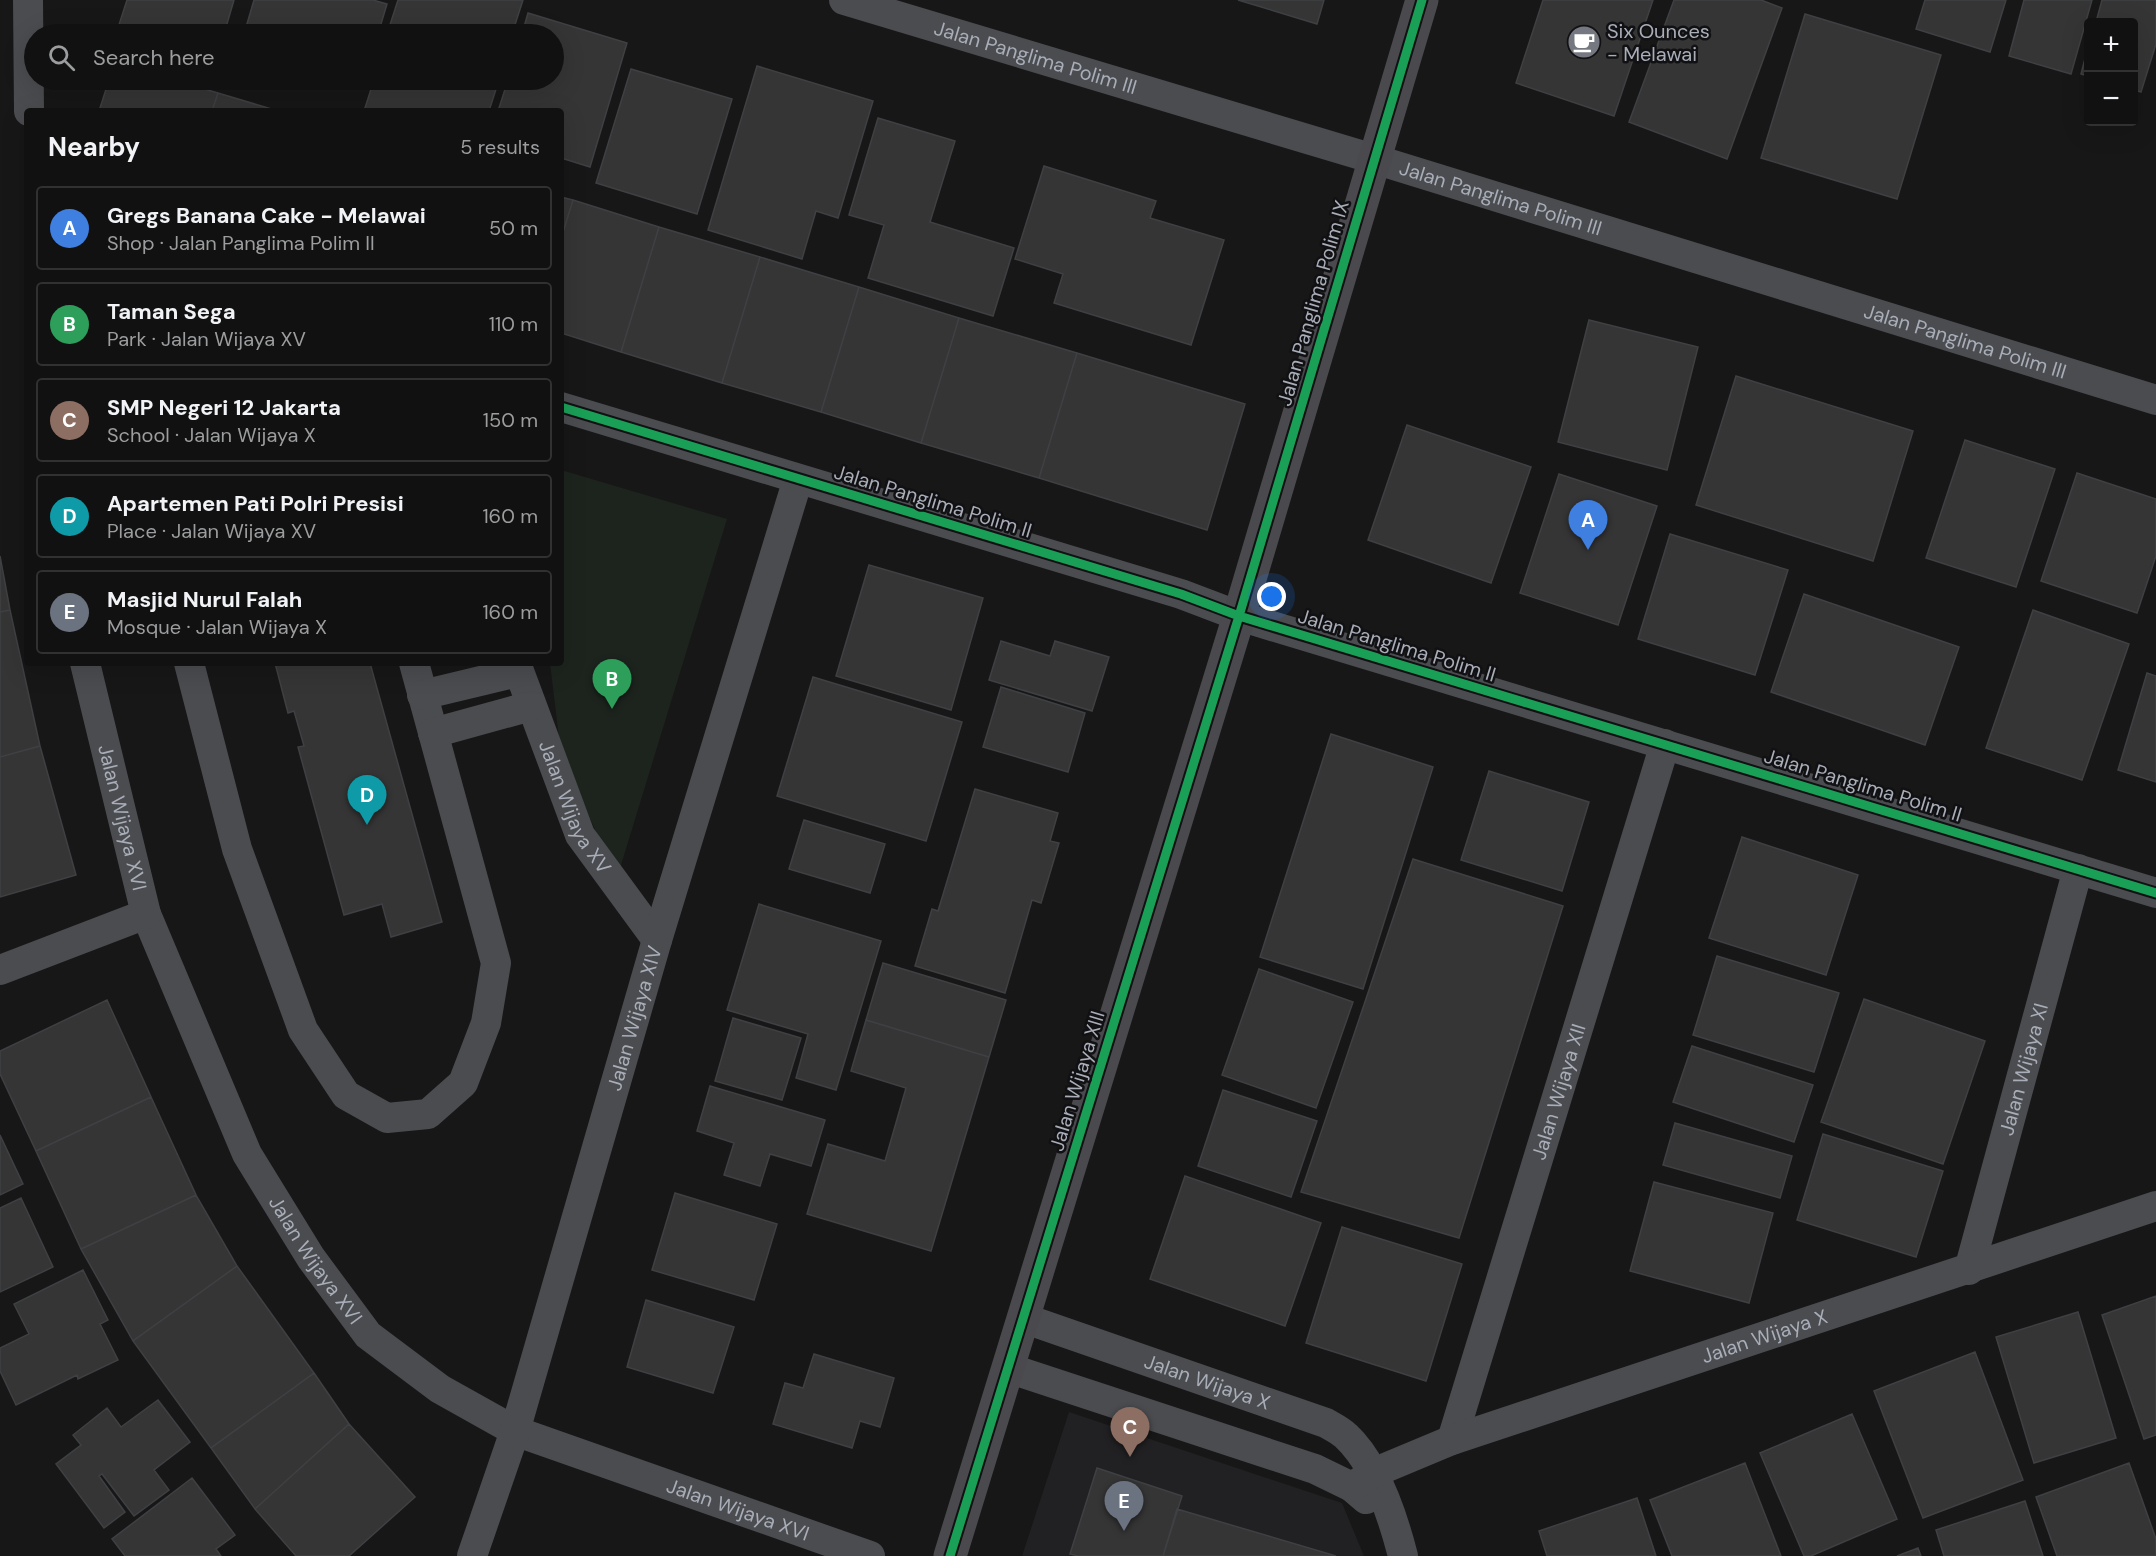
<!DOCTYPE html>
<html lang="en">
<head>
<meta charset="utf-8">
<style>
	:root { --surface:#111; --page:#1a1a1a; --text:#f1f3f6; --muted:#9c9d9f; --line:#303131; --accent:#db2777 }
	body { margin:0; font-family:"DM Sans",sans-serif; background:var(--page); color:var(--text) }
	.controls { position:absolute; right:18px; top:18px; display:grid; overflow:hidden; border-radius:6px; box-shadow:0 6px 24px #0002 }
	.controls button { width:54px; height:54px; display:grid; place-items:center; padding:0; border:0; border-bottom:2px solid var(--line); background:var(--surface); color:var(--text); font:30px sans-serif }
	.you { position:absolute; left:1272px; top:597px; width:21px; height:21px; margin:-15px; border:4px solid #fff; border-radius:50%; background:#1a73e8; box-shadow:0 0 0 9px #1a73e833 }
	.badge { display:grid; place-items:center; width:39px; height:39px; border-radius:50%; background:var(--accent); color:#fff; font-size:20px; font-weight:700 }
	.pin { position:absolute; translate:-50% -50px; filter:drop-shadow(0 2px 3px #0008) }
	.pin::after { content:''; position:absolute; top:32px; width:21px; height:18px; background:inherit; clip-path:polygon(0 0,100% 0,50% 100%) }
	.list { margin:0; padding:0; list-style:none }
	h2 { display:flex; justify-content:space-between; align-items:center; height:78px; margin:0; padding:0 24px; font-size:26px }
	h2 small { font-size:20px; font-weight:400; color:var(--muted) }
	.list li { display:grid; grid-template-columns:39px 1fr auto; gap:18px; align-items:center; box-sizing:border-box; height:84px; margin:0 12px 12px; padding:0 12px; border:2px solid var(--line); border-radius:6px }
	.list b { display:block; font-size:22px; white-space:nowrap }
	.list p { margin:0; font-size:20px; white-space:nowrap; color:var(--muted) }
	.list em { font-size:20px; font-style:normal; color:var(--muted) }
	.icon { flex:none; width:33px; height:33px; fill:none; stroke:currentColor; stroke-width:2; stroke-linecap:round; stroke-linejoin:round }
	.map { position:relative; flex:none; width:2156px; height:1556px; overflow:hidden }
	.search { position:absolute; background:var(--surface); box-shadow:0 6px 24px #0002; left:24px; top:24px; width:540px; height:66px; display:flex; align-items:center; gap:15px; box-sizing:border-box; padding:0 21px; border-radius:33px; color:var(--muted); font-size:22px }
	.panel { position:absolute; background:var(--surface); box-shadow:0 6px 24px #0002; left:24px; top:108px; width:540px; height:558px; border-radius:6px }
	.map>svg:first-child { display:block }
</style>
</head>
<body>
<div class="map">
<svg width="2156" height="1556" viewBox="0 0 2156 1556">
	<rect width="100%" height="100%" fill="#171717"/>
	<path fill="#212123" d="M1069,1412L1342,1503L1364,1556H1022Z"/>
	<path fill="#1d241e" d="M561,470L727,519L617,878L561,754L550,663H561Z"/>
	<path fill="#353536" stroke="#3f4043" stroke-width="1.5" d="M127,0H234L224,34H116Z
		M254,0H373L387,4L378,34H244Z
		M398,0H523L512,34H387Z
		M1238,0H1324L1317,24Z
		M1543,0H1653L1614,116L1516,83Z
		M1674,0H1761L1782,8L1727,159L1629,122Z
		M1925,0H2006L1990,52L1916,29Z
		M2024,0H2092L2071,74L2009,56Z
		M2102,0H2156V44L2141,92L2134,90V22H2096Z
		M528,13L627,43L590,167L561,158V111H498L508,80H554V34H522Z
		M1805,14L1941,55L1897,199L1761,158Z
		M2088,47V76L2081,74Z
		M757,66L873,101L838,218L816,211L802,259L708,230Z
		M631,69L732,99L697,214L596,183Z
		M109,80H174L218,93L212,111H99Z
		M374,80H499L489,111H364Z
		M218,93L278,111H212Z
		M878,118L955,141L930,222L1014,248L993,316L868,278L884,225L849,215Z
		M1044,166L1156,201L1150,218L1224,240L1191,345L1054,303L1063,274L1015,259Z
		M561,197L573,200L561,239Z
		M573,200L659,227L621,352L561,333V239Z
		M659,227L760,257L722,383L621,352Z
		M760,257L859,287L821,412L722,383Z
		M859,287L959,318L921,443L821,412Z
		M959,318L1077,353L1039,478L921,443Z
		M1589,320L1698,347L1667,470L1558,442Z
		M1077,353L1245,404L1207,530L1039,478Z
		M1736,376L1913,431L1873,561L1696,505Z
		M1407,425L1531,467L1491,583L1368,540Z
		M1965,440L2055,469L2016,587L1926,558Z
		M2077,473L2156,499V556L2137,613L2041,581Z
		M1559,474L1657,506L1618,625L1520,593Z
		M1670,534L1788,570L1755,675L1638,639Z
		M0,556L10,610L0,612Z
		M869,565L983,598L951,710L836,676Z
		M1804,594L1959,647L1925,745L1771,692Z
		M10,610L40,746L0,757V612Z
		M2033,610L2129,644L2082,780L1986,748Z
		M1001,641L1050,656L1055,641L1109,657L1092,711L989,680Z
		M275,663H370L442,922L391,937L382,904L344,915L298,747L304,746L294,711L288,713Z
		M2147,673L2156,676V782L2118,770Z
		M813,677L962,722L926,841L777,796Z
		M1001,687L1085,713L1068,772L983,747Z
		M1331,734L1433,767L1363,989L1260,957Z
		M40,746L76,875L0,897V757Z
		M1489,771L1589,802L1562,891L1461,860Z
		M975,789L1058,813L1050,841L1059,843L1041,903L1032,900L1005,993L915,966L932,909L938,911Z
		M804,820L885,844L870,893L789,869Z
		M1742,837L1858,875L1826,975L1709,938Z
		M1413,859L1563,906L1459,1238L1301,1192Z
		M759,904L881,941L836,1090L796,1078L808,1034L727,1010Z
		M1717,956L1839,993L1814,1072L1693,1035Z
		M883,963L1006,1000L989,1057L866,1020Z
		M1259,969L1353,1002L1316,1108L1222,1075Z
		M1864,999L1985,1041L1943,1164L1821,1122Z
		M107,1000L151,1097L36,1151L0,1074V1051Z
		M733,1018L801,1038L782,1100L715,1081Z
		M866,1020L989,1057L931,1251L807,1214L828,1144L885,1161L906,1088L851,1071Z
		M1692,1046L1813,1085L1794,1142L1673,1102Z
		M710,1086L825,1120L811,1166L770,1154L760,1186L724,1175L734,1143L697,1131Z
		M1223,1090L1317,1121L1291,1197L1198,1166Z
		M151,1097L196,1195L81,1249L36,1151Z
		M1675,1123L1792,1156L1780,1198L1663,1165Z
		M1823,1134L1943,1171L1916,1257L1797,1220Z
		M0,1135L23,1184L0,1195Z
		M1185,1176L1321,1223L1285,1326L1150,1279Z
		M1654,1182L1773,1213L1749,1303L1630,1271Z
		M675,1193L777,1224L754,1300L652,1270Z
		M196,1195L237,1266L133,1341L81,1249Z
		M21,1198L53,1267L0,1292V1208Z
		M1342,1227L1462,1264L1426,1381L1306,1343Z
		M237,1266L314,1373L211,1448L133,1341Z
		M83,1270L108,1320L100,1324L118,1360L78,1379L77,1375L16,1405L0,1371V1348L29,1334L14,1304Z
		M2156,1296V1435L2144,1439L2102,1315Z
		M646,1300L734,1327L713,1393L627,1367Z
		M2078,1312L2116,1438L2034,1463L1996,1337Z
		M1975,1352L2023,1480L1923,1518L1874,1391Z
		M814,1354L894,1378L880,1427L860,1421L852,1448L773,1424L785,1383L803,1388Z
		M314,1373L349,1424L255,1509L211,1448Z
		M158,1400L190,1442L154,1470L169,1490L134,1516L102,1474L99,1476L125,1512L104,1528L56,1464L81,1445L73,1435L107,1408L121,1427Z
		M1852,1414L1897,1519L1811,1556H1804L1760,1453Z
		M349,1424L415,1497L349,1556H296L255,1509Z
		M1745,1463L1781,1556H1672L1650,1500Z
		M2129,1463L2156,1539V1556H2057L2036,1497Z
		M1097,1468L1182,1496L1163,1556H1078L1070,1554Z
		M192,1478L235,1535L216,1549L221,1556H125L112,1539Z
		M1637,1498L1656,1556H1547L1539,1531Z
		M2025,1501L2043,1556H1944L1936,1530Z
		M1177,1509L1336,1556H1163Z
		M1918,1548L1921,1556H1897Z"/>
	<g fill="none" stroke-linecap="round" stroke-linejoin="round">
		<g stroke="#4b4c50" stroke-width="30">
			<path d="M28,0L29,111"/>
			<path id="s1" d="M844,0L1374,159L2156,400"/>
			<path d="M561,407L1181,594L1239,616L2156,893"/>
			<path id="s2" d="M85,663L146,914L247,1154L311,1258L368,1335L440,1389L515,1431L870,1556"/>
			<path d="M189,663L237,849L303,1030L346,1095L387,1118L428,1114L463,1083L486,1023L496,963L414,663"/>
			<path id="s3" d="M516,663L580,835L657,940"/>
			<path d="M422,695L518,672"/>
			<path d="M433,733L531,706"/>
			<path d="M0,970L146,914"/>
			<path id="s4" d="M1969,1270L2078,869"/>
			<path id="s5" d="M1023,1318L1326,1423C1333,1427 1341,1431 1346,1436C1376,1464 1393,1517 1403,1556"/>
			<path d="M1008,1368L1315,1469L1352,1487L1366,1499"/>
			<path id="s6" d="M1452,1440L1665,744"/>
			<path id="s7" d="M1352,1487L1373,1473L1452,1440L2156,1206"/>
			<path id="s8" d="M472,1556L515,1431L657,940L798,479"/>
		</g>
		<path stroke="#4a4a4e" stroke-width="33" d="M950,1556L1239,616L1422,0"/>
		<defs>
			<path id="cycleway" d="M561,407L1181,594L1239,616L2156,893
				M950,1556L1239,616L1422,0"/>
		</defs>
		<use href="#cycleway" stroke="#111113" stroke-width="13"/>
		<use href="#cycleway" stroke="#1a9f57" stroke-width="9"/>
	</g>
	<defs>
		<symbol id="cafe-disc" viewBox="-11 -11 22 22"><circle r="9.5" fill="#757880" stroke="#111113"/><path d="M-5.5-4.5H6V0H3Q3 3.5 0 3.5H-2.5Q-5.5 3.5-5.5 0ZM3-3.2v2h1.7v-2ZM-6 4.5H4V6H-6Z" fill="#fff"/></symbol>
	</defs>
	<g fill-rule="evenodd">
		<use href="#cafe-disc" x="1565" y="23" width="38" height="38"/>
	</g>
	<g text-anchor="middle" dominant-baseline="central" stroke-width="5" stroke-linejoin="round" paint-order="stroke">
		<g font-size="20" fill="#a8adb8" stroke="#111113" text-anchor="start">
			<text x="1607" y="31">Six Ounces<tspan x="1607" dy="23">- Melawai</tspan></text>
		</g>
		<g font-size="20" fill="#a8adb8" stroke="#111113">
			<text stroke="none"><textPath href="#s1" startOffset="200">Jalan Panglima Polim III</textPath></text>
			<text stroke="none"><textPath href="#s1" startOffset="686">Jalan Panglima Polim III</textPath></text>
			<text transform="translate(1313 303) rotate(-74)">Jalan Panglima Polim IX</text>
			<text stroke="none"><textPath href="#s1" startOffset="1172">Jalan Panglima Polim III</textPath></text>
			<text transform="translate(933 501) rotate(17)">Jalan Panglima Polim II</text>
			<text transform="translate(1397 645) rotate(17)">Jalan Panglima Polim II</text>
			<text transform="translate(1863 785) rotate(17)">Jalan Panglima Polim II</text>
			<text stroke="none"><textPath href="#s3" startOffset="156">Jalan Wijaya XV</textPath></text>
			<text stroke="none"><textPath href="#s2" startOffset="159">Jalan Wijaya XVI</textPath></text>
			<text stroke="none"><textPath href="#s8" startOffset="562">Jalan Wijaya XIV</textPath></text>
			<text stroke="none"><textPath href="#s4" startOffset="208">Jalan Wijaya XI</textPath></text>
			<text transform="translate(1077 1081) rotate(-73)">Jalan Wijaya XIII</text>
			<text stroke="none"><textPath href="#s6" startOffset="364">Jalan Wijaya XII</textPath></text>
			<text stroke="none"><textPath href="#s2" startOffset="645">Jalan Wijaya XVI</textPath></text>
			<text stroke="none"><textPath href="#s7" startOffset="440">Jalan Wijaya X</textPath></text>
			<text stroke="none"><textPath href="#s5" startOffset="195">Jalan Wijaya X</textPath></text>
			<text stroke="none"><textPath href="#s2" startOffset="1149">Jalan Wijaya XVI</textPath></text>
		</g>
	</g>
</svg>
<div class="controls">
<button>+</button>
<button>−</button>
</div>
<div class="you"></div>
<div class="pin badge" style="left:1588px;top:550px;background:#3f7fe0">A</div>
<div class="pin badge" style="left:612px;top:709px;background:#2e9e5b">B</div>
<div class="pin badge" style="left:1130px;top:1457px;background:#8d6e63">C</div>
<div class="pin badge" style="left:367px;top:825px;background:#0f9aa8">D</div>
<div class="pin badge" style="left:1124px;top:1531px;background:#6b7280">E</div>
<div class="search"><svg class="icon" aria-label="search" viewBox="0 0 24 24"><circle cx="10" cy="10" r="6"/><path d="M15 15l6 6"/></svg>Search here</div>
<section class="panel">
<h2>Nearby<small>5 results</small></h2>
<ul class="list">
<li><span class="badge" style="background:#3f7fe0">A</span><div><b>Gregs Banana Cake - Melawai</b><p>Shop · Jalan Panglima Polim II</p></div><em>50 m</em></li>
<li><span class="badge" style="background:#2e9e5b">B</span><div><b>Taman Sega</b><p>Park · Jalan Wijaya XV</p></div><em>110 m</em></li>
<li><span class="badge" style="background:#8d6e63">C</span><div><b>SMP Negeri 12 Jakarta</b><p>School · Jalan Wijaya X</p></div><em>150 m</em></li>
<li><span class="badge" style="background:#0f9aa8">D</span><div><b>Apartemen Pati Polri Presisi</b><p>Place · Jalan Wijaya XV</p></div><em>160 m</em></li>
<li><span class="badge" style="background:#6b7280">E</span><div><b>Masjid Nurul Falah</b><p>Mosque · Jalan Wijaya X</p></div><em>160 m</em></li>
</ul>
</section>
</div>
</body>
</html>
